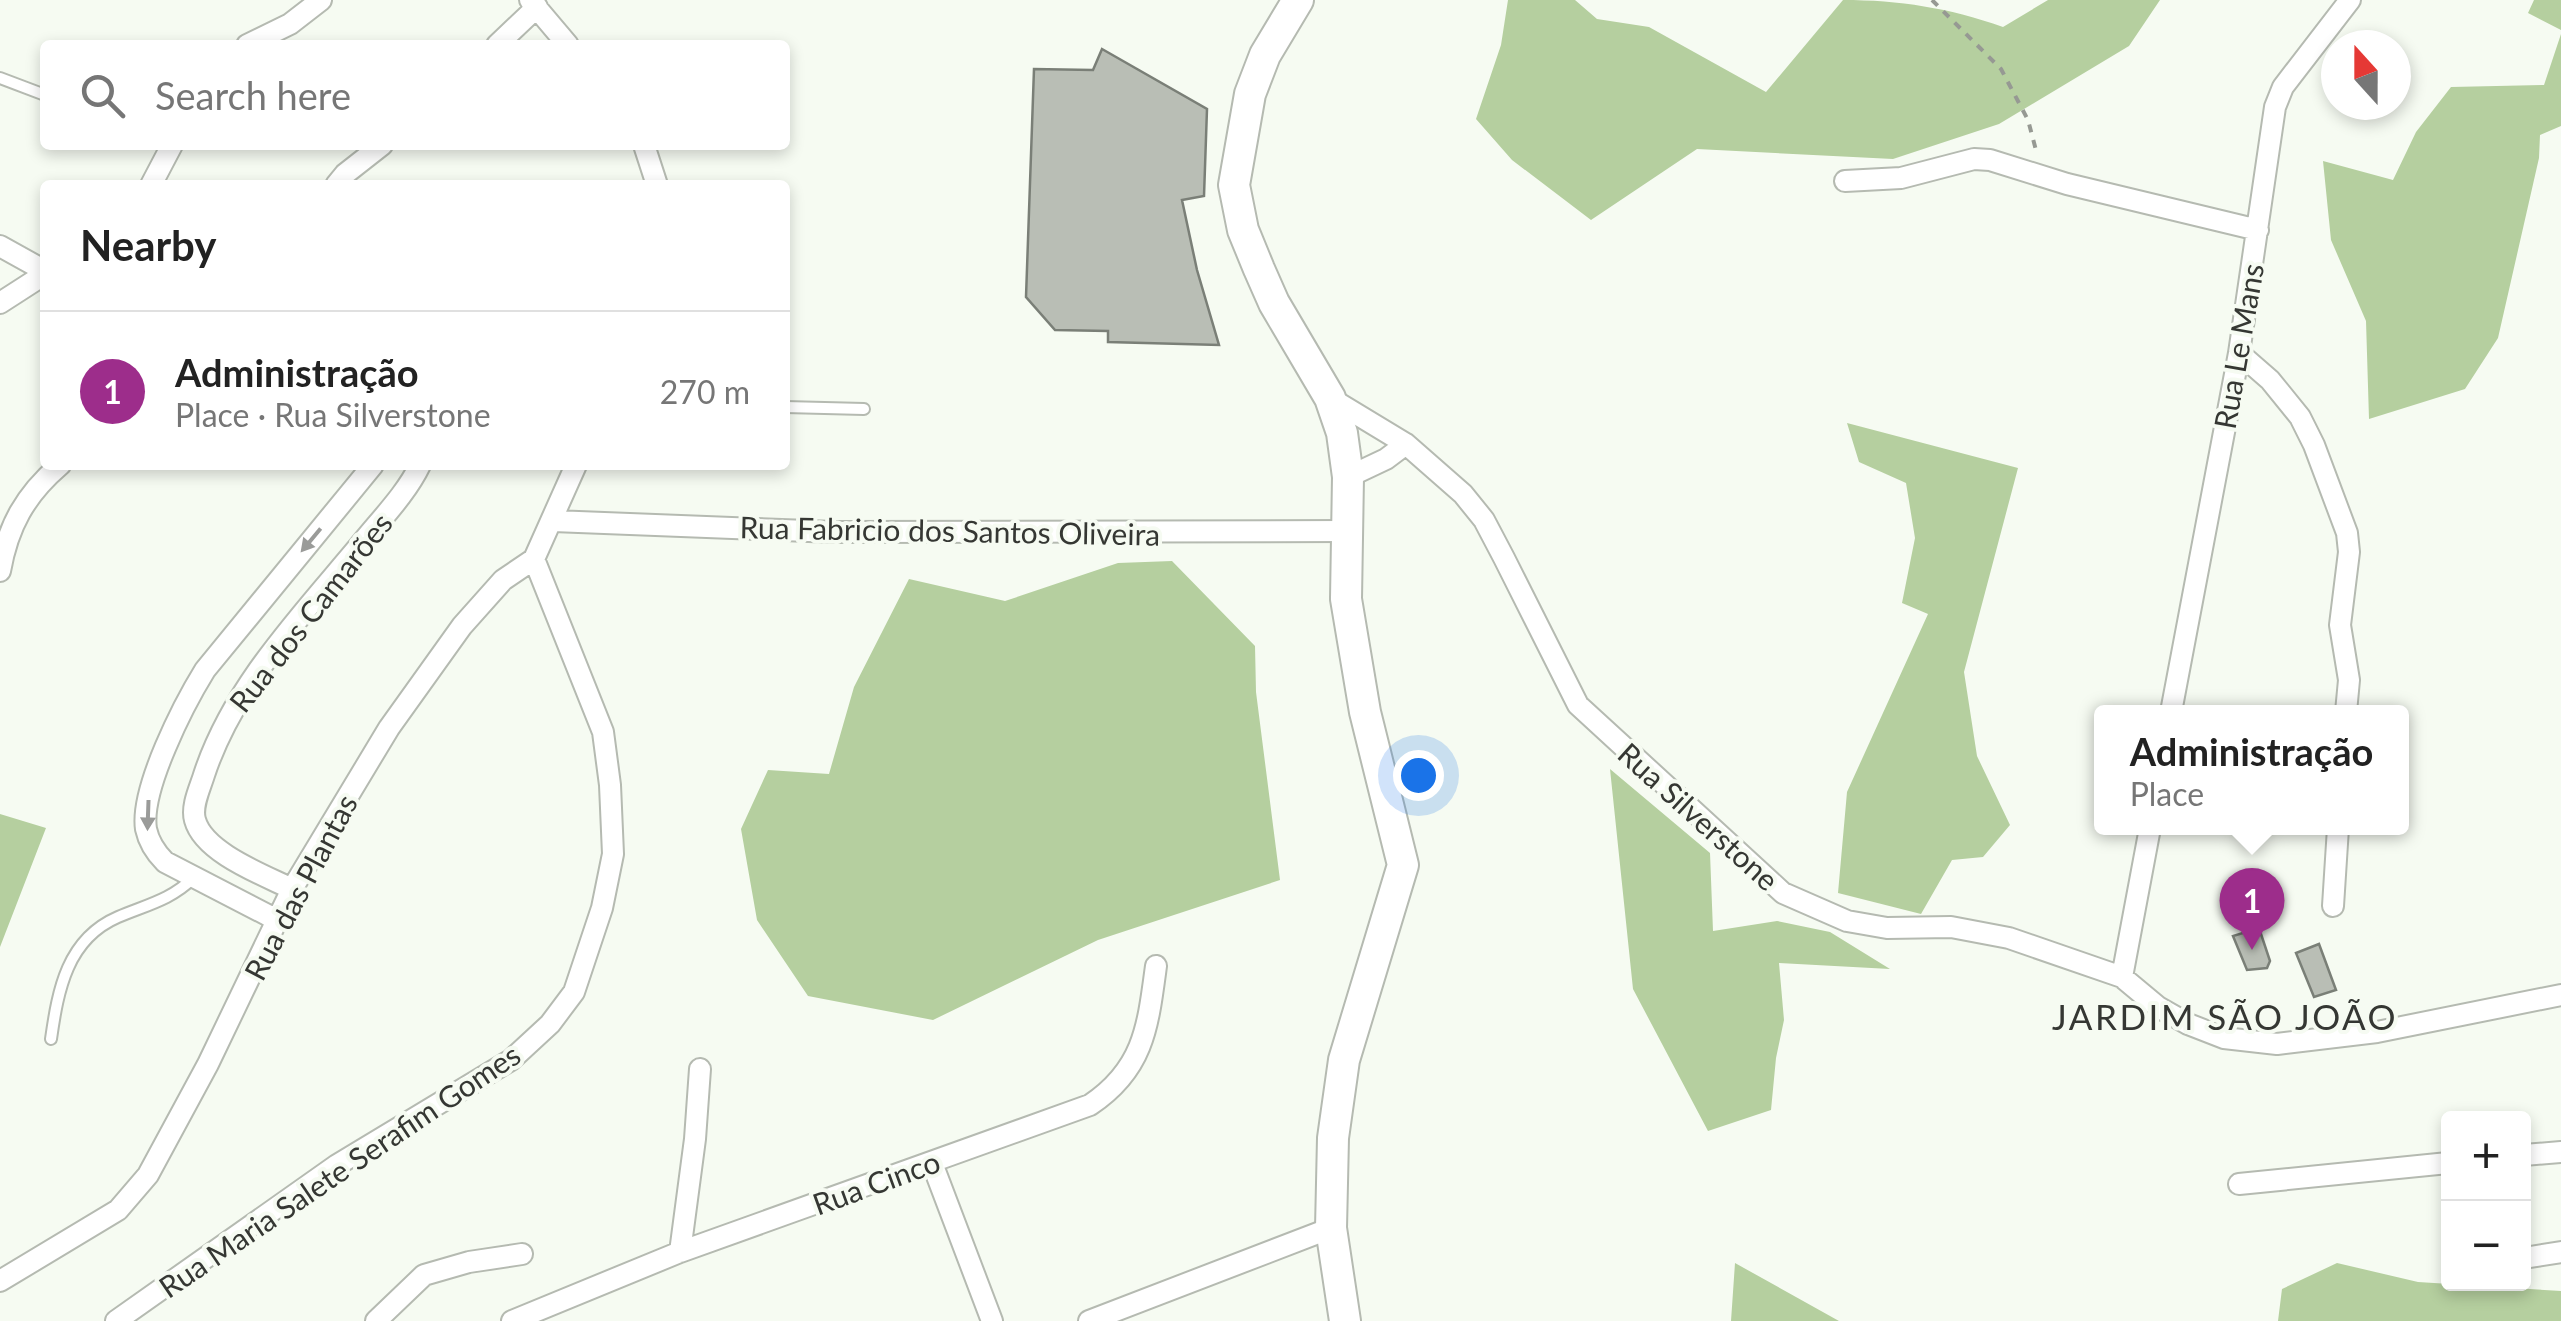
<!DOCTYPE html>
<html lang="en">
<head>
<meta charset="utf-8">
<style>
	:root { --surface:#fff; --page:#f2f2f2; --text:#222; --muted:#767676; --line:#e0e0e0; --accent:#9d2d8b }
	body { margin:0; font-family:Lato,sans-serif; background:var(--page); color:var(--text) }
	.controls { position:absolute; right:30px; bottom:30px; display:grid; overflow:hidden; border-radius:10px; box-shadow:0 5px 15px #0003 }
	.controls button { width:90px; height:90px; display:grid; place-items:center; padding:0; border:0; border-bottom:2px solid var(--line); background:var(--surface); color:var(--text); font:50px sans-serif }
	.compass { position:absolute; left:2321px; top:30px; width:90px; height:90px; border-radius:50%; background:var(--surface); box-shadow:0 5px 15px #0003; rotate:339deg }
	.you { position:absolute; left:1418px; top:775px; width:35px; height:35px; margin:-25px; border:8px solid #fff; border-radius:50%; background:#1a73e8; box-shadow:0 0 0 15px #1a73e833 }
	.badge { display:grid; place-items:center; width:65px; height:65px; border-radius:50%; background:var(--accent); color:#fff; font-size:32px; font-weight:700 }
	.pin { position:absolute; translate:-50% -82px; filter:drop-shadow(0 2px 5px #0008) }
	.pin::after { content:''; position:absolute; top:52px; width:35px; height:30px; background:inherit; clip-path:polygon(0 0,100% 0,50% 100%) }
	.popup { position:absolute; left:2094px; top:705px; width:315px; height:130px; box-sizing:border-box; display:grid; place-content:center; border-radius:10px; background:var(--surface); filter:drop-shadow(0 2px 8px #0005); font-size:32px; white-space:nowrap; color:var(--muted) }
	.popup b { font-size:38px; color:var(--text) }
	.popup::after { content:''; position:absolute; left:50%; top:100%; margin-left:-20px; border:20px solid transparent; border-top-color:var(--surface) }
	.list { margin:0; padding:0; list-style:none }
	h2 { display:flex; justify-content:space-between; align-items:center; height:130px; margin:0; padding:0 40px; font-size:42px }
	h2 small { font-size:32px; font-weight:400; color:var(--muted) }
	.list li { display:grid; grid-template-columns:65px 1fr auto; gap:30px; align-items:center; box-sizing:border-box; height:160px; padding:0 40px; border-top:2px solid var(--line) }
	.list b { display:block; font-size:38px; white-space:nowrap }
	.list p { margin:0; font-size:32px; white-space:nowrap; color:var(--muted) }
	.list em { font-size:32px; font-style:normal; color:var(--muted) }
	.icon { flex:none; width:55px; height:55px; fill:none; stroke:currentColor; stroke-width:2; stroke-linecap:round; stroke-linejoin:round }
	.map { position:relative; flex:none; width:2561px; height:1321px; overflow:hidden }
	.search { position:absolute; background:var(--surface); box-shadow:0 5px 15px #0003; left:40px; top:40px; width:750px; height:110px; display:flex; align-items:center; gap:25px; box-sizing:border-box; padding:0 35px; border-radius:10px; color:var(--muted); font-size:38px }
	.panel { position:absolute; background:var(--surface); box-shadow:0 5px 15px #0003; left:40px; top:180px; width:750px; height:290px; border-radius:10px }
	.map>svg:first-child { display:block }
</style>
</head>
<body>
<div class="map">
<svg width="2561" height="1321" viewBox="0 0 2561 1321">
	<rect width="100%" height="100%" fill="#f6fbf2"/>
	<path fill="#b5cf9f" d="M1508,0H1575L1597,19L1649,27L1766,92L1843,0C1899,0 1950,8 2003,27L2048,0H2160L2129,46L1999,124L1893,159L1697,149L1591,220L1512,160L1476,119L1501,45Z
		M2534,0H2561V30L2528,13Z
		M2561,34V126L2540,135L2539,158L2498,338L2465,389L2369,419L2366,321L2331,240L2323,161L2393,180L2416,132L2451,87L2544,85Z
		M1847,423L2018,468L1964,672L1977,756L2010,825L1983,857L1952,860L1921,914L1838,893L1847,792L1928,614L1902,603L1915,538L1906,483L1859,462Z
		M1172,561L1255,646L1256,692L1280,880L1098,940L933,1020L808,996L757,920L741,829L768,770L829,774L854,687L909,579L1005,601L1118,563Z
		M1610,769L1710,853L1713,931L1777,921L1830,932L1890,969L1779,963L1784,1020L1776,1058L1771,1110L1708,1131L1633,989Z
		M0,814L46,828L0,947Z
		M1735,1263L1839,1321H1731Z
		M2337,1263L2418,1282L2561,1291V1321H2278L2282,1289Z"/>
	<path fill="#b9beb5" stroke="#7a7f77" stroke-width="2.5" d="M1102,49L1207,109L1204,196L1182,200L1197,270L1219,345L1108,342V331L1055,330L1026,297L1034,69L1093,70Z
		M2259,928L2270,961L2267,968L2247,970L2233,936Z
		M2319,944L2336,990L2314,997L2296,953Z"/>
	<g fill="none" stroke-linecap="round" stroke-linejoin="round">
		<defs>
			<path id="lane" d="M0,78L45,95
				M785,407L864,409
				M51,1039C58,990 67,939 118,917C146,905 171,900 193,878"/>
			<path id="street" d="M530,0L568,45
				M247,45L290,24L321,0
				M497,45L537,7
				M644,145L657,185
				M1845,181L1901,178L1974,159L1990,160L2067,184L2258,230
				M151,185L172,145
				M336,185L345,174L382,145
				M0,246L45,271
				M0,303L45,274
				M2239,353L2270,380L2300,417L2314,445L2347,533L2349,552L2340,625L2349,680L2346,712
				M1330,398L1406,444L1463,494L1484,520L1504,558L1578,705L1783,893L1847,921L1887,928L1951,927L2009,938L2122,977L2158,1007L2188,1024L2224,1038L2277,1044L2377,1032L2561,995
				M1348,477L1386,459L1406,444
				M553,521L835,532L1348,531
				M0,571C8,526 25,495 60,465
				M2171,712L2239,353L2275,107L2283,87L2350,0
				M292,889C264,875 204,853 195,820C191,806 200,788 204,775C233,686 302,615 361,544C381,519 406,494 420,465
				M2333,906L2338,828
				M277,920L165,862C155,852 149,843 146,829C140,789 184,704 205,670L373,465
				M2122,977L2150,828
				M2524,1155L2561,1152
				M932,1163L992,1321
				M2239,1184L2448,1163
				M680,1252L695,1139L700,1069
				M2524,1258L2561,1252
				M0,1281L118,1210L148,1175L208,1064L292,889L389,728L462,626L503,580L534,559L576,465
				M116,1321L337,1165L511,1060L550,1024L574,992L602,908L613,854L610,785L603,732L534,559
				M376,1321L424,1275L469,1262L522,1254
				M512,1321L680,1252L1090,1105C1144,1069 1148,1026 1156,966
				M1089,1321L1331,1228"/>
			<path id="secondary" d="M1298,0L1265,55L1250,94L1234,185L1243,230L1259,269L1274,303L1330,398L1342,433L1348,477L1346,599L1365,712L1403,865L1344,1060L1333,1138L1331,1228L1345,1321"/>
		</defs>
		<use href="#lane" stroke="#b5bab1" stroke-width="14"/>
		<use href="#street" stroke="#b5bab1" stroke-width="24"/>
		<use href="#secondary" stroke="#b5bab1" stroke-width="34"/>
		<path stroke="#969993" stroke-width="4" stroke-dasharray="8 8" stroke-linecap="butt" d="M1932,0L2001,69L2028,120L2037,154"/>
		<use href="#lane" stroke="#fff" stroke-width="10"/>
		<use href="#street" stroke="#fff" stroke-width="20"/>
		<use href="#secondary" stroke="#fff" stroke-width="30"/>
	</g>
	<defs><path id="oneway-solid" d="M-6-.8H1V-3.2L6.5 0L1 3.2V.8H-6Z" transform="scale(2.5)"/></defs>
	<g fill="#9a9b99">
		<use href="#oneway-solid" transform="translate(311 540) rotate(130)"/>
		<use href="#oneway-solid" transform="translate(148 815) rotate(92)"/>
	</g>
	<g text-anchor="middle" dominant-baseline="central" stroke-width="8" stroke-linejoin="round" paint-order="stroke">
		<g font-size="30" fill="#353733" stroke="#f6fbf2">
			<text transform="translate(2238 346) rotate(-80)">Rua Le Mans</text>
			<text transform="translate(950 530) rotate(1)">Rua Fabricio dos Santos Oliveira</text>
			<text transform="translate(310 612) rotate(-52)">Rua dos Camarões</text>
			<text transform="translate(1699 816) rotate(42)">Rua Silverstone</text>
			<text transform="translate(300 887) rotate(-62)">Rua das Plantas</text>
			<text transform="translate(339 1170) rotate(-34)">Rua Maria Salete Serafim Gomes</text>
			<text transform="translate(876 1182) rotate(-20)">Rua Cinco</text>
		</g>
		<g font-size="35" letter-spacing="2.5" fill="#353733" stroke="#f6fbf2">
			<text x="2225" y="1016">JARDIM SÃO JOÃO</text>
		</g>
	</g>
</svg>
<div class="controls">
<button>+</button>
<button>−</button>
</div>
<svg class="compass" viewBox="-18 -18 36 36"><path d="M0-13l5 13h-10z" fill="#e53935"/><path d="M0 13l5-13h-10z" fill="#767676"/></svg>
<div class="you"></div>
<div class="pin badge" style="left:2252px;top:950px">1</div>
<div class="popup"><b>Administração</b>Place</div>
<div class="search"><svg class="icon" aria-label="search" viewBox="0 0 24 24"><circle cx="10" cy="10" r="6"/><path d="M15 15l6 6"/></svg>Search here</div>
<section class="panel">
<h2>Nearby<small></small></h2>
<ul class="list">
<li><span class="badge">1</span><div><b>Administração</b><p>Place · Rua Silverstone</p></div><em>270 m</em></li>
</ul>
</section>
</div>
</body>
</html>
